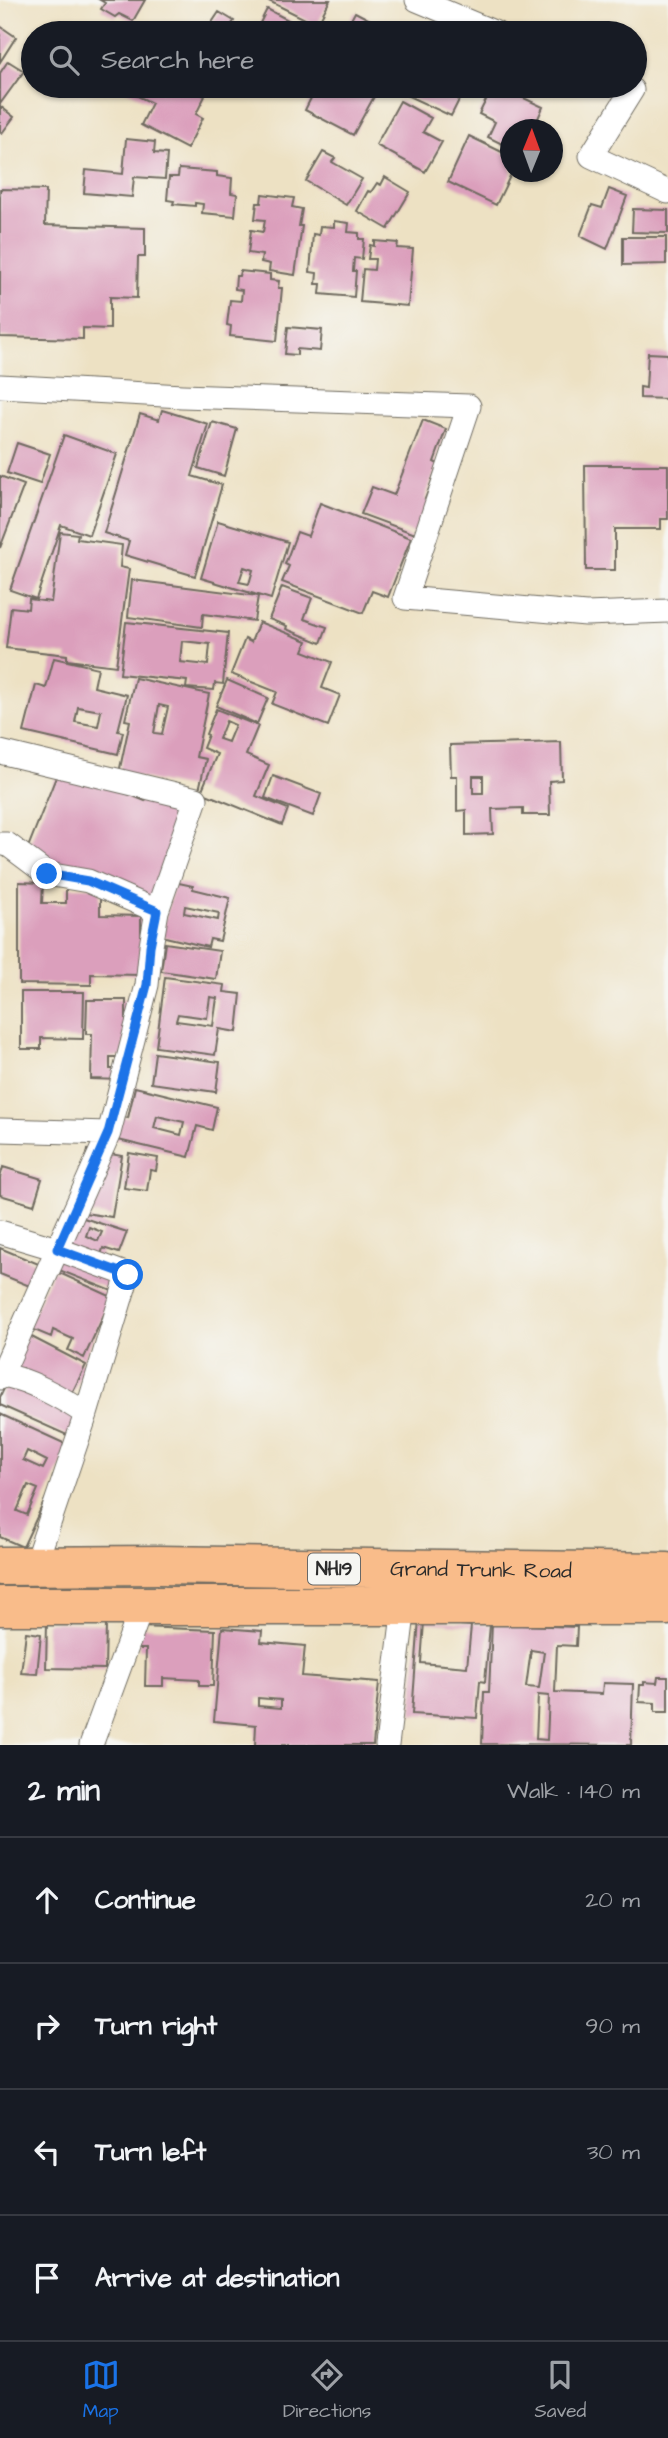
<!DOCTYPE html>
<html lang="en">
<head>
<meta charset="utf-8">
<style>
	:root { --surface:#171b24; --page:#20242c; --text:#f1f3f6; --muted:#9ea1a6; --line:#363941; --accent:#1a73e8 }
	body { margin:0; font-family:"Architects Daughter",sans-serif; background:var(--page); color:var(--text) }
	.compass { position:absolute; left:500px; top:119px; width:63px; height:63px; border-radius:50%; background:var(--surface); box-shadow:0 2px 5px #0004; rotate:1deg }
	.stop { position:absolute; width:21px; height:21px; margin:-16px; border:5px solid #1a73e8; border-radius:50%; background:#fff }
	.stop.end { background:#1a73e8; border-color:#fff; box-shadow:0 2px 7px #0008 }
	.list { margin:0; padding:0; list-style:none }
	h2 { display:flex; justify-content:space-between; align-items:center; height:91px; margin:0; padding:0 28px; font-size:30px }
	h2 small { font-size:23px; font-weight:400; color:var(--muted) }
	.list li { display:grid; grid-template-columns:46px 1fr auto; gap:21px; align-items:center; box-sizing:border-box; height:126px; padding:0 28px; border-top:2px solid var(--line) }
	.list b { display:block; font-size:26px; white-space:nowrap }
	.list em { font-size:23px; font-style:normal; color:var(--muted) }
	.icon { flex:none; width:38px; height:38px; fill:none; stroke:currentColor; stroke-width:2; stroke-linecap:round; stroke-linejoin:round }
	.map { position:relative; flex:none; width:668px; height:1745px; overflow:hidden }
	.search { position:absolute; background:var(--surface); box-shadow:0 2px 5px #0004; left:21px; right:21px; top:21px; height:77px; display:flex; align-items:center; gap:18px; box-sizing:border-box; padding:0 24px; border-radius:38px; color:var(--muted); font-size:26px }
	.sheet { height:595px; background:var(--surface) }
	nav { display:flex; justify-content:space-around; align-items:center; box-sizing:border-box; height:98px; border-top:2px solid var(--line); background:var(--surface); font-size:19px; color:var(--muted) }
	nav a { display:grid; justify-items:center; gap:4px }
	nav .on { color:var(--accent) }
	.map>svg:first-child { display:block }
</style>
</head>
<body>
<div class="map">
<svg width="668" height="1745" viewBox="0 0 668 1745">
	<rect width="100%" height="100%" fill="#f6f6f2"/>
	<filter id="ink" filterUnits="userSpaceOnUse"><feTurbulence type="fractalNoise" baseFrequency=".0143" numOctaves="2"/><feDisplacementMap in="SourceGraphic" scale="14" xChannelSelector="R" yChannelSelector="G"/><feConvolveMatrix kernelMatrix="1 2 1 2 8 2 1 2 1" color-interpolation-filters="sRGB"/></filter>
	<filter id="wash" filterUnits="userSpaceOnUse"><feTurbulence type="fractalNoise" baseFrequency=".00686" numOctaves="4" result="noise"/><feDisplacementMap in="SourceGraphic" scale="28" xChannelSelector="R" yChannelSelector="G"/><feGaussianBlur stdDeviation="1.57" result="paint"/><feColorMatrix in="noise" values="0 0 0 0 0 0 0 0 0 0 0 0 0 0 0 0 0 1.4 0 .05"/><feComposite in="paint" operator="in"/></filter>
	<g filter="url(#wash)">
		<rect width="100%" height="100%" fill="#ede1c3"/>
		<g id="blocks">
			<path fill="#db9fbc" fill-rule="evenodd" d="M100,0H145L133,21L119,14L115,17L101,9L105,3Z
				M267,0H330L317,25Z
				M267,9L290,21L283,33L260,23Z
				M219,12L234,21L226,33H205Z
				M355,12L395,33H344Z
				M0,26L16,37L0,62Z
				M8,61L24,71L0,104V73Z
				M128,86H185L205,96L196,114L203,118L187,149L141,125L152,103L125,90Z
				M317,86H363L376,93L353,135L305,110Z
				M408,86H466L451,116L404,94Z
				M493,86H498L543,107L533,130H510V148L488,137L495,122L479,114Z
				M400,101L431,118L423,132L442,142L425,172L376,145Z
				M0,106L14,117L2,133L0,131Z
				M469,136L510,156L512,172L496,205L448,182Z
				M126,139L155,142L154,153L167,154L165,179L134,177L132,197L84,193L86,170L123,174Z
				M323,152L335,158L332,162L362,179L346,205L306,181Z
				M179,169L217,172V176L232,178L231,193L237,194L235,216L202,213L203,204L195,203V206L173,204L174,201L167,200L169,177H178Z
				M385,177L410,192L388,229L357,211L368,191L371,192L377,183L381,185Z
				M0,189L46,190L45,225L145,228V257H138L137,298L110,297V329L83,328V339L0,337Z
				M609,189L627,196L607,249L580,236L592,205L602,208Z
				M262,194L294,198L292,207L302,209L299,226H302L295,275L269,271L270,264L261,262L262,255L248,253L251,230L263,232L265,220L255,219L257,203H261Z
				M633,209L668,210V233L632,232Z
				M334,221L349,223L348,232L359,233V239H364L362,259L354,258L353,271H356L354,297L320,294L321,284H316L317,273L310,272L313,234L319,235L320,226L334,227Z
				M623,237H666V264L623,265Z
				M374,241L398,243L397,248L413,249L408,306L360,302L363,269L374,270L375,259H368L370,245L374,246Z
				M240,271L270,274V280L279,281L278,288H282L277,341L230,336L231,326L227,325L230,300L241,301L242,290L235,289L236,276H239Z
				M288,327L322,330L320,351L297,349V355L285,354Z
				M648,353L668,354V399L640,398V387L646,388Z
				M162,410L208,424L192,476L222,485L195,576L125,555L129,541L104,533L140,414L159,420Z
				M423,420L446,429L434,462L438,464L425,499L431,502L418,535L361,514L372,487L394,495Z
				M212,422L237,429L224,476L198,468Z
				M64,435L117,454L89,535L61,525L36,599L10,590Z
				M17,443L50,454L40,484L7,473Z
				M585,465H668V519H661V529H615V570H586Z
				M0,476L24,485L0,548Z
				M320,503L411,538L388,597L372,591L363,613L282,582L289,566L285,564L297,532L308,536Z
				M218,521L288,542L271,599L201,578ZM244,567L253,570L249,584L239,582Z
				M60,532L78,534L77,539L122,545L120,567L129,569L116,666L67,660V655L6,648L11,607L28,609L29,599L51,602Z
				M132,580L258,596L254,621L203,614L202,627L128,617Z
				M282,587L312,598L304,619L327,627L321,643L286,629L287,626L269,619Z
				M126,622L228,633L223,684L215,683L214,690L186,688L187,681L120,674ZM182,641L210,644L208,665L180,662Z
				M259,622L307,641L303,651L332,662L322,688L340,695L328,726L272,704L277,692L231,674L245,639L251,642Z
				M54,658L98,668L94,687L127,695L118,731L123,732L118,754L24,732L36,685L46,688ZM78,707L101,711L98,726L75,722Z
				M135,678L209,694L196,757L206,759L199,790L119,773L130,721L125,720ZM159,705L168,707L162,734L154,733Z
				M227,680L268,698L257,724L216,706Z
				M216,709L258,726L246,755L269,765L256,796L288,809L282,825L201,792L217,754L203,748L208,735L206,734ZM226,721L235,725L228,742L219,739Z
				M561,742L562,780L549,781L550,815H523V808L492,809L493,834L466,835V810L457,811V776H451L450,745ZM473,776H483V793H473Z
				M60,767L145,801L149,793L187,808L150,902L67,874L27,850Z
				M273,776L321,794L313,816L265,798Z
				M19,882L43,883L42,903H66V887H100V915L141,916V975L91,974V985L19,984Z
				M174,882L193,886V889L230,898L220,941L210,939L208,947L161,936ZM185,906L219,913L218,920L184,913Z
				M165,943L220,951L216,979L161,971Z
				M165,977L225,985L224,992L241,994L237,1032L219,1029L215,1055L156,1047ZM210,997L217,998L213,1026L176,1021L178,1014L207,1018Z
				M21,992H84L83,1039L41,1038V1049H21Z
				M87,1000H126V1035L123,1057H110V1069H122L121,1080L91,1079L92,1034H86Z
				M155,1053L220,1062L216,1092L151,1083Z
				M135,1087L217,1107L212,1130L197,1126L189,1157L114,1139L119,1116L128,1118ZM157,1116L184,1122L181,1135L154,1128Z
				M88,1150L122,1156L112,1217L71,1211L82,1182Z
				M129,1153L158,1158L156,1171L150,1170L147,1191L124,1188Z
				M3,1167L42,1179L34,1205L0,1195V1178Z
				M68,1213L127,1232L119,1253L103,1248L99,1263L56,1248ZM89,1227L102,1232L98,1241L86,1236Z
				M0,1248L41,1265L32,1287L0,1274Z
				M55,1251L118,1276L112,1291L49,1266Z
				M53,1270L112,1297L84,1358L68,1350L73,1339L53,1330L51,1337L27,1327Z
				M20,1331L86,1365L69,1399L8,1369Z
				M9,1378L80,1414L69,1436L0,1405V1397Z
				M0,1414L70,1446L23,1547L0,1537ZM27,1451L47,1461L43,1469L23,1460ZM28,1485L38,1489L27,1515L17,1511Z
				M419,1619L490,1625L485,1682L480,1681L477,1718L412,1714ZM424,1622L471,1626L467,1667L421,1663Z
				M47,1622L106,1624L105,1669L46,1668Z
				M492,1624L577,1627L576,1646L557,1645L555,1692L602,1694L603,1683L633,1684L631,1745L482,1744L484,1692H489ZM531,1650L544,1652L539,1688L526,1687ZM538,1695L549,1696L547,1740L536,1739Z
				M139,1627L215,1630L213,1686H199V1680L163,1678V1686H145L146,1649H139Z
				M222,1628L262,1631L261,1642L305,1646L302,1676L379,1682L373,1745H255L256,1725L214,1721ZM258,1698L281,1700V1708L258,1706Z
				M26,1632L41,1634L37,1674L21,1673Z
				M658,1677H668V1712H655V1703L639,1702L640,1685H644V1682L657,1683Z"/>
		</g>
	</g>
	<g filter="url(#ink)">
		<use href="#blocks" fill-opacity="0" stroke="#6f6b60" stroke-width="2"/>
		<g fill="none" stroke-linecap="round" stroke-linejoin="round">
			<defs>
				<path id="minor" d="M417,0L496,33
					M621,86L632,90L591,156L668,192
					M0,386L182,396L469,406L405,598L586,614L668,611
					M0,752L196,799L157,911L151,946L147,985L109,1133L0,1130
					M0,844H7L47,874L88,881L157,911
					M0,1232L57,1249L128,1275L86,1414L35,1565
					M0,1375C26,1377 64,1399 86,1414
					M0,1378L109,1133
					M91,1745L142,1606
					M387,1745L404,1606"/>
				<g id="trunk">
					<path id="s1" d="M0,1566L159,1565L668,1572"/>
					<path d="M0,1606H668"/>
				</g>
			</defs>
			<use href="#minor" stroke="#6f6b60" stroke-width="25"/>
			<use href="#trunk" stroke="#6f6b60" stroke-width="41"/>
			<use href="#minor" stroke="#fff" stroke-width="23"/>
			<use href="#trunk" stroke="#f9bc8a" stroke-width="38"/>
		</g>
	</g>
	<g fill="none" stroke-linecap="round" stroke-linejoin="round" filter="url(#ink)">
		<path stroke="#1a73e8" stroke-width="9" d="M47,874L88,881L157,911L150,946L147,985L108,1133L57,1249L128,1275"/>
	</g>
	<g text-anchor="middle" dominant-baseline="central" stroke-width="5" stroke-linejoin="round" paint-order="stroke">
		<rect fill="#f6f6f2" stroke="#686867" stroke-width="2" x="308" y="1553.5" width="52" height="31" rx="5"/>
		<g font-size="19" font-weight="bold" fill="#2b2b2b">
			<text x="334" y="1569">NH19</text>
		</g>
		<g font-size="21" fill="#2b2b2b" stroke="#f6f6f2">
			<text stroke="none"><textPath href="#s1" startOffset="481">Grand Trunk Road</textPath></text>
		</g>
	</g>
</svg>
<svg class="compass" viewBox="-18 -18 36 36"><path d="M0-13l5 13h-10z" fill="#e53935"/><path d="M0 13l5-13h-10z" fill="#9ea1a6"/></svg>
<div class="stop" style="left:128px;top:1275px"></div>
<div class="stop end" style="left:47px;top:874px"></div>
<div class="search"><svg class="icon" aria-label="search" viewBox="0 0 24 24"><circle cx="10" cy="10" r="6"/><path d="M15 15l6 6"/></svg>Search here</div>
</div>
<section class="sheet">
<h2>2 min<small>Walk · 140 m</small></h2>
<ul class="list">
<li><svg class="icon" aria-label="ahead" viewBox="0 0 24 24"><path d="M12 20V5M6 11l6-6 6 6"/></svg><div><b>Continue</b></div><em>20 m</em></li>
<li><svg class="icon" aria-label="right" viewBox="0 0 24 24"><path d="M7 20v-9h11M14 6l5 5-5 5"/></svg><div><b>Turn right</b></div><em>90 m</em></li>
<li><svg class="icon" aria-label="left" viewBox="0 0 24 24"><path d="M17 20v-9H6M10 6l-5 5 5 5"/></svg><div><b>Turn left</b></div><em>30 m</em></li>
<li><svg class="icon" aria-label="arrive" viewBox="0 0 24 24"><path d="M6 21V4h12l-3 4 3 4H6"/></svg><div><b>Arrive at destination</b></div></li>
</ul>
</section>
<nav>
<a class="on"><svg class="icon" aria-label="map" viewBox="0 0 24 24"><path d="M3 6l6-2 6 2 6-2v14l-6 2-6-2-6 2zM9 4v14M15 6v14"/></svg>Map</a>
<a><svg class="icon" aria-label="directions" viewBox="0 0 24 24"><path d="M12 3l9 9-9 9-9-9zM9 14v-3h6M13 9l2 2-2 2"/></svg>Directions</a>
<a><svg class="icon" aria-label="saved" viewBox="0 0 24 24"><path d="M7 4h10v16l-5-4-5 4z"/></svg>Saved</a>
</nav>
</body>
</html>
